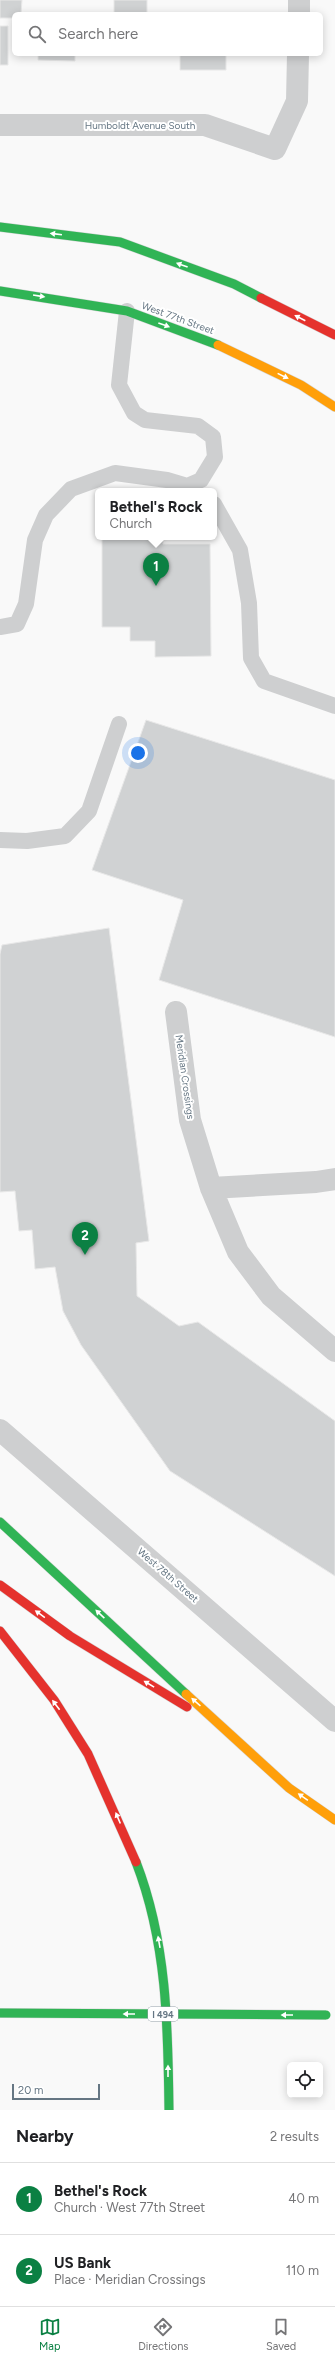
<!DOCTYPE html>
<html lang="en">
<head>
<meta charset="utf-8">
<style>
	:root { --surface:#fff; --page:#f2f2f2; --text:#202124; --muted:#757577; --line:#e0e0e0; --accent:#0b8043 }
	body { margin:0; font-family:Figtree,sans-serif; background:var(--page); color:var(--text) }
	.controls { position:absolute; right:12px; bottom:12px; display:grid; overflow:hidden; border-radius:6px; box-shadow:0 2px 10px #0003 }
	.controls button { width:36px; height:36px; display:grid; place-items:center; padding:0; border:0; border-bottom:1px solid var(--line); background:var(--surface); color:var(--text); font:20px sans-serif }
	.scale { position:absolute; left:12px; bottom:10px; width:88px; box-sizing:border-box; padding-left:4px; border:2px solid #657683; border-top:0; font-size:11px; line-height:14px; white-space:nowrap; color:#657683; -webkit-text-stroke:3px #fff; paint-order:stroke }
	.you { position:absolute; left:138px; top:753px; width:14px; height:14px; margin:-10px; border:3px solid #fff; border-radius:50%; background:#1a73e8; box-shadow:0 0 0 6px #1a73e833 }
	.badge { display:grid; place-items:center; width:26px; height:26px; border-radius:50%; background:var(--accent); color:#fff; font-size:13px; font-weight:700 }
	.pin { position:absolute; translate:-50% -33px; filter:drop-shadow(0 1px 2px #0008) }
	.pin::after { content:''; position:absolute; top:21px; width:14px; height:12px; background:inherit; clip-path:polygon(0 0,100% 0,50% 100%) }
	.popup { position:absolute; left:95px; top:488px; width:122px; height:52px; box-sizing:border-box; display:grid; place-content:center; border-radius:6px; background:var(--surface); filter:drop-shadow(0 1px 3px #0005); font-size:13px; white-space:nowrap; color:var(--muted) }
	.popup b { font-size:15px; color:var(--text) }
	.popup::after { content:''; position:absolute; left:50%; top:100%; margin-left:-8px; border:8px solid transparent; border-top-color:var(--surface) }
	.list { margin:0; padding:0; list-style:none }
	h2 { display:flex; justify-content:space-between; align-items:center; height:52px; margin:0; padding:0 16px; font-size:17px }
	h2 small { font-size:13px; font-weight:400; color:var(--muted) }
	.list li { display:grid; grid-template-columns:26px 1fr auto; gap:12px; align-items:center; box-sizing:border-box; height:72px; padding:0 16px; border-top:1px solid var(--line) }
	.list b { display:block; font-size:15px; white-space:nowrap }
	.list p { margin:0; font-size:13px; white-space:nowrap; color:var(--muted) }
	.list em { font-size:13px; font-style:normal; color:var(--muted) }
	.icon { flex:none; width:22px; height:22px; fill:none; stroke:currentColor; stroke-width:2; stroke-linecap:round; stroke-linejoin:round }
	.map { position:relative; flex:none; width:335px; height:2110px; overflow:hidden }
	.search { position:absolute; background:var(--surface); box-shadow:0 2px 10px #0003; left:12px; right:12px; top:12px; height:44px; display:flex; align-items:center; gap:10px; box-sizing:border-box; padding:0 14px; border-radius:6px; color:var(--muted); font-size:15px }
	.sheet { height:196px; background:var(--surface) }
	nav { display:flex; justify-content:space-around; align-items:center; box-sizing:border-box; height:56px; border-top:1px solid var(--line); background:var(--surface); font-size:11px; color:var(--muted) }
	nav a { display:grid; justify-items:center; gap:2px }
	nav .on { color:var(--accent) }
	.map>svg:first-child { display:block }
</style>
</head>
<body>
<div class="map">
<svg width="335" height="2110" viewBox="0 0 335 2110">
	<rect width="100%" height="100%" fill="#f9f9f9"/>
	<path fill="#d0d2d3" stroke="#e8e8e8" d="M0,0H22L21,14H14V18H0Z
		M114,0H147V13L114,14Z
		M0,26H8V65H0Z
		M38,54H75V61L38,60Z
		M180,54H226V70H180Z
		M102,537H163V544H210L211,656L155,657V641H130V627H102Z
		M146,720L335,780V1037L159,980L183,900L92,870Z
		M109,928L149,1241L136,1243L137,1296L179,1326L198,1322L335,1421V1576L170,1471L81,1345L63,1311L55,1267L35,1269L32,1230L19,1231L15,1191L0,1192V954L2,945Z"/>
	<g fill="none" stroke-linecap="round" stroke-linejoin="round">
		<defs>
			<path id="fast" d="M0,227L120,242L234,284L261,298
				M0,291L127,311L218,345
				M0,1522L186,1694
				M136,1862C167,1942 168,2025 169,2110"/>
			<path id="slow" d="M218,345L301,385L335,407
				M186,1694L289,1788L335,1820"/>
			<path id="jam" d="M261,298L335,335
				M0,1585L70,1636L187,1707
				M0,1631L54,1700L88,1754L136,1862"/>
		</defs>
		<use href="#fast" stroke="#d5d6d7" stroke-width="10"/>
		<use href="#slow" stroke="#d5d6d7" stroke-width="10"/>
		<use href="#jam" stroke="#d5d6d7" stroke-width="10"/>
		<path stroke="#cecfd0" stroke-width="16" d="M214,504L240,550L249,603L251,658L264,681L335,706
			M0,627L17,624L26,604L35,540L46,515L71,489L115,473L167,480L187,486L201,480L215,457L213,437L198,426L145,420L134,413L119,385L127,311
			M0,840L27,841L65,836L89,811L119,724"/>
		<path stroke="#cecfd0" stroke-width="22" d="M299,14V0
			M0,125H205L275,149L297,101L298,54
			M176,1012L190,1120L211,1188L238,1252L271,1296L335,1351
			M211,1188L316,1182L335,1179
			M0,1430L335,1721"/>
		<use href="#fast" stroke="#30b455" stroke-width="9"/>
		<use href="#slow" stroke="#ff9f0a" stroke-width="9"/>
		<use href="#jam" stroke="#e5322d" stroke-width="9"/>
		<defs>
			<path id="fast-bridge" d="M0,2013L326,2015"/>
		</defs>
		<use href="#fast-bridge" stroke="#d5d6d6" stroke-width="10" stroke-linecap="butt"/>
		<use href="#fast-bridge" stroke="#30b455" stroke-width="9"/>
	</g>
	<defs><path id="oneway-solid" d="M-6-.8H1V-3.2L6.5 0L1 3.2V.8H-6Z"/></defs>
	<g fill="#fff">
		<use href="#oneway-solid" transform="translate(56 234) rotate(-173)"/>
		<use href="#oneway-solid" transform="translate(182 265) rotate(-160)"/>
		<use href="#oneway-solid" transform="translate(39 296) rotate(9)"/>
		<use href="#oneway-solid" transform="translate(300 318) rotate(-153)"/>
		<use href="#oneway-solid" transform="translate(164 325) rotate(20)"/>
		<use href="#oneway-solid" transform="translate(283 376) rotate(26)"/>
		<use href="#oneway-solid" transform="translate(40 1614) rotate(-144)"/>
		<use href="#oneway-solid" transform="translate(100 1614) rotate(-137)"/>
		<use href="#oneway-solid" transform="translate(149 1684) rotate(-149)"/>
		<use href="#oneway-solid" transform="translate(196 1702) rotate(-138)"/>
		<use href="#oneway-solid" transform="translate(56 1705) rotate(-127)"/>
		<use href="#oneway-solid" transform="translate(303 1797) rotate(-145)"/>
		<use href="#oneway-solid" transform="translate(118 1818) rotate(-113)"/>
		<use href="#oneway-solid" transform="translate(159 1942) rotate(-100)"/>
		<use href="#oneway-solid" transform="translate(129 2014) rotate(-180)"/>
		<use href="#oneway-solid" transform="translate(287 2015) rotate(-180)"/>
		<use href="#oneway-solid" transform="translate(168 2071) rotate(-90)"/>
	</g>
	<g text-anchor="middle" dominant-baseline="central" stroke-width="4" stroke-linejoin="round" paint-order="stroke">
		<rect fill="#fff" stroke="#939fa8" stroke-width="1" x="148" y="2007" width="30" height="14" rx="3"/>
		<g font-size="9" font-weight="bold" fill="#657683">
			<text x="163" y="2014">I 494</text>
		</g>
		<g font-size="10" fill="#657683" stroke="#fff">
			<text x="140" y="125">Humboldt Avenue South</text>
			<text transform="translate(178 318) rotate(20)">West 77th Street</text>
			<text transform="translate(185 1077) rotate(82)">Meridian Crossings</text>
			<text transform="translate(168 1575) rotate(41)">West 78th Street</text>
		</g>
	</g>
</svg>
<div class="controls">
<button><svg class="icon" aria-label="locate" viewBox="0 0 24 24"><circle cx="12" cy="12" r="6"/><path d="M12 2v4M12 18v4M2 12h4M18 12h4"/></svg></button>
</div>
<div class="scale">20 m</div>
<div class="you"></div>
<div class="pin badge" style="left:156px;top:586px">1</div>
<div class="popup"><b>Bethel's Rock</b>Church</div>
<div class="pin badge" style="left:85px;top:1255px">2</div>
<div class="search"><svg class="icon" aria-label="search" viewBox="0 0 24 24"><circle cx="10" cy="10" r="6"/><path d="M15 15l6 6"/></svg>Search here</div>
</div>
<section class="sheet">
<h2>Nearby<small>2 results</small></h2>
<ul class="list">
<li><span class="badge">1</span><div><b>Bethel's Rock</b><p>Church · West 77th Street</p></div><em>40 m</em></li>
<li><span class="badge">2</span><div><b>US Bank</b><p>Place · Meridian Crossings</p></div><em>110 m</em></li>
</ul>
</section>
<nav>
<a class="on"><svg class="icon" aria-label="map" viewBox="0 0 24 24"><path d="M3 6l6-2 6 2 6-2v14l-6 2-6-2-6 2zM9 4v14M15 6v14"/></svg>Map</a>
<a><svg class="icon" aria-label="directions" viewBox="0 0 24 24"><path d="M12 3l9 9-9 9-9-9zM9 14v-3h6M13 9l2 2-2 2"/></svg>Directions</a>
<a><svg class="icon" aria-label="saved" viewBox="0 0 24 24"><path d="M7 4h10v16l-5-4-5 4z"/></svg>Saved</a>
</nav>
</body>
</html>
